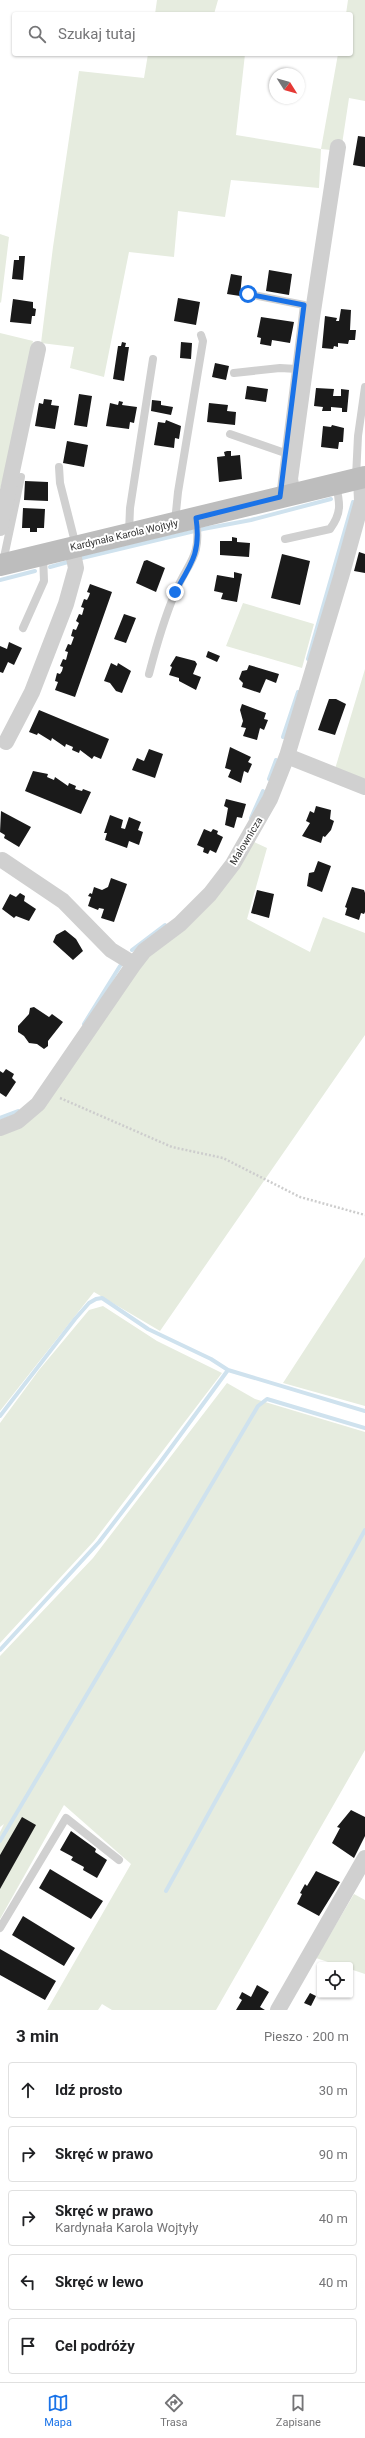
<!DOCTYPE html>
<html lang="pl">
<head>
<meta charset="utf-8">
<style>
	:root { --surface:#fff; --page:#f6f6f6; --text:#202124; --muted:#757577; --line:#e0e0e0; --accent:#1a73e8 }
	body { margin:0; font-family:Roboto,sans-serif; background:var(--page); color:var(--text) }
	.controls { position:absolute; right:12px; bottom:12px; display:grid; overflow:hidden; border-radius:4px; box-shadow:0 1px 3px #0004 }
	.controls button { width:36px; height:36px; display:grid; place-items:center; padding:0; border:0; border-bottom:1px solid var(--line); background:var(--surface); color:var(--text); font:20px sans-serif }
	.compass { position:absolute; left:269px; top:68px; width:36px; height:36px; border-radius:50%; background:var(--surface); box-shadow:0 1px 3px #0004; rotate:127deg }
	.stop { position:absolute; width:12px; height:12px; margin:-9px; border:3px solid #1a73e8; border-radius:50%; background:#fff }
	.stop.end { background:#1a73e8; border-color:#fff; box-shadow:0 1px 4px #0008 }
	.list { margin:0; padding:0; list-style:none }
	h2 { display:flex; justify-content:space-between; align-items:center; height:52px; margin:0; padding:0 16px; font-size:17px }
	h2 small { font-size:13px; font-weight:400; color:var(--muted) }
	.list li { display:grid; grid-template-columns:26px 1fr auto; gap:12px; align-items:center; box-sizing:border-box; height:56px; margin:0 8px 8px; padding:0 8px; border:1px solid var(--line); border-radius:4px }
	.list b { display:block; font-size:15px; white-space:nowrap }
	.list p { margin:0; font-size:13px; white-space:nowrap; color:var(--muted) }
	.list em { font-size:13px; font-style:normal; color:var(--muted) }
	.icon { flex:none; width:22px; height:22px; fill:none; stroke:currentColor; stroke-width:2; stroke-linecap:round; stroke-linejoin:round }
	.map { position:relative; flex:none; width:365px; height:2010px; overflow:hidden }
	.search { position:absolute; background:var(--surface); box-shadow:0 1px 3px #0004; left:12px; right:12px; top:12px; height:44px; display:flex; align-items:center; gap:10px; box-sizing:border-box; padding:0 14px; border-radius:4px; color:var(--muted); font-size:15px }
	.sheet { height:372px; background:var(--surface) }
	nav { display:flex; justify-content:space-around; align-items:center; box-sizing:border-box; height:56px; border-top:1px solid var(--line); background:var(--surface); font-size:11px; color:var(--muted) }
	nav a { display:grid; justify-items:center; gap:2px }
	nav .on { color:var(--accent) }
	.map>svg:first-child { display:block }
</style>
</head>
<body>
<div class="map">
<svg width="365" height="2010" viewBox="0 0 365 2010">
	<rect width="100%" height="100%" fill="#fff"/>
	<path fill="#e6ecdf" d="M157,0H218L214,14H155Z
		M348,0H365V101L349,98L341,151L321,149L319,188L231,180L225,217L178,211L174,257L129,252L104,377L70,368L74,347L41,343L53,247L79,71L144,78L148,54H245L236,135L321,149L338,54H351V14H346Z
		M0,234L9,237L1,303L0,302Z
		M0,333L33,341L18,422L0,490Z
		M243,603L314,624L302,668L226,646Z
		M365,669V781L335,769Z
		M252,841L267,848L247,919L310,952L323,917L365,933V1035L160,1331L94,1292L0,1411V1131L15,1129L134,971Z
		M365,1257V1406L283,1383Z
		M103,1306L157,1341L222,1373L94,1541L0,1643V1423L39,1370L89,1310Z
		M227,1383L255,1399L365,1432V1750L216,2010H112L102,2004L98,2010H47L131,1864L64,1805L0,1919V1832L4,1824L0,1827V1656L93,1558Z
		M354,1894L365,1900V1974L350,1969V1965H337L316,1958Z"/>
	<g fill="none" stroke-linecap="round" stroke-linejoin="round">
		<path stroke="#cfe2ee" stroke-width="4" d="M82,558L203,529L251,520L331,499
			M50,567L68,562
			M0,580L35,571
			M308,659L353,502
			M283,737L298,692
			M269,779L276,760
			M251,818L263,791
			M132,950L165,925
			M84,1024L120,966
			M0,1118L18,1111
			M0,1416L75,1319L89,1303L96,1299L102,1298L148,1329L211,1359L228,1370L365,1411
			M0,1650L99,1542L159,1464L228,1370
			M0,1841L258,1406L267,1399L365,1428
			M166,1891L365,1530"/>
	</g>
	<path fill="#1a1a1a" d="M358,136L365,137V167L353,165Z
		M19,256H25L23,280L12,279L14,260H19Z
		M269,270L292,274L289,295L266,291Z
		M231,274L242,276L240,296L227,294Z
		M178,298L200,302L196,325L174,321Z
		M13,299L33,302V308L36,309L35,316H32L31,324L10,322Z
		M341,309L351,310L350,330H356L355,340H349L348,344L338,343V347L334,346L333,349L322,348L325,316L337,318L336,321H339Z
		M261,317L294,322L290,343L272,340L271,346L260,344L261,338L257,337Z
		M122,342L126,343L125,347H129L124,381L113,379L118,346H121Z
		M181,342L192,343L191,359L180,358Z
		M215,363L229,366L226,380L212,377Z
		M247,386L268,389L266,402L245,399Z
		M316,388L334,389L333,396H341V389L349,390L347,412H342V408L331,407V411H322L323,407L314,406Z
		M79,394L92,396L87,427L74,425Z
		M44,399L52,400L51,405L59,406L55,429L35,426L39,403L43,404Z
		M152,400L161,401V405L173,407L171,415L151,411Z
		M119,401L123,402L122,405L137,407L134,423L130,422L129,429L106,426L110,403L118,405Z
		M209,403L228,405L227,411L236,412L235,425L207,422Z
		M166,420L181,426L179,439L175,438L174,448L154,445L158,422L165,423Z
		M332,425L344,428L343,442H339L338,449L321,447L323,426L331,427Z
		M67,441L88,445L84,467L63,463Z
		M227,451H231V456L240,455L242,479L219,482L217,457L225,456L224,452Z
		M25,481L48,482V501L24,500Z
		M23,508L45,509L44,528H37V532H30V528H22Z
		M232,537L237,538V542L250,543L249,557L220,555V541H232Z
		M359,552L365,554V573L354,571Z
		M282,554L310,561L300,605L271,598Z
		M147,560L165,568L156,592L136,583L144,561Z
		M234,572L242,574L237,602L221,599L223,593L214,591L217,575L234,578Z
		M90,584L112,592L75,697L55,690L58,682L55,681L57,673L60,674L62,671L63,667L60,666L63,659L66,660L68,652L65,651L68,644L71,645L74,637L71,636L73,629L76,630L79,623L76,621L79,614L82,615L84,608L81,607L84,599L87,600L89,596L90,593L87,592Z
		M124,614L136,618L126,643L114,639Z
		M9,642L22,648L14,665L8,662L3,673L0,672V646L7,649Z
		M208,651L220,656L217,662L206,657Z
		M176,656L195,661L197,664L193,674L201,677L196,690L179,681V678L169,675L172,667L170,666Z
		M111,663L117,666L118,663L131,671L122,693L116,691L110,683L104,681Z
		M249,665L279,674L276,683L266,679L260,693L242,687L243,683L239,679L242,671L247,670Z
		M329,699H336L346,704L335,735L318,730Z
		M242,704L266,713L264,719L268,720L264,730L260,728L257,740L243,736L246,728L241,727L243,721L240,710Z
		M39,710L109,739L101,759L94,756L92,759L80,750L79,753L72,750L73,747L66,744L65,747L52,738L51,741L38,733L37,735L29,732Z
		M230,747L251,757L248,762L252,764L248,773L244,771L241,783L228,777L231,770L225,768Z
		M149,749L163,754L155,778L132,770L137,758L144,761Z
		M33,771L48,774L47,777L54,780L55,777L68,786L69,783L76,786L75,789L82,791L83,789L91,792L81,814L25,791Z
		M226,799L246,804L242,818L237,817L234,828L225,825L228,808L224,806Z
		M316,806L331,810L330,819L334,821L331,830L325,837L323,836L321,843L302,836L310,823L306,821L310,811L314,813Z
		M1,811L31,827L19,847L4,838L5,835L0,832Z
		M110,815L123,820L121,828L125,829L129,817L141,822L138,830L143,832L139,845L129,841L127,848L105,840L107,833H104Z
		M204,829L211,832L213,829L218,831L217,834L223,837L216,853L210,850L208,854L203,852L204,848L197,845Z
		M318,861L331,866L322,892L307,886L309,873L314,872Z
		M111,878L127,884L114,922L101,918L104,909L99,908L98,910L88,906L91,897L88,896L90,893L92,894L94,887L102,890L108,887Z
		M352,887L364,890L365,893V912L364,914L361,913L359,920L345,915L347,908L345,907Z
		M257,890L274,894L269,918L251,913Z
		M20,893L25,896L24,901L36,909L29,921L16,916L14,918L2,909L10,894L16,897Z
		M65,930L76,939L83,951L73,960L53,942L56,935Z
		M34,1007L49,1017L52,1014L63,1022L48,1041V1046L44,1049L37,1044L29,1043L24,1036L18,1032V1026L29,1014L30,1008Z
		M6,1069L14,1074L12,1078L16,1082L6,1097L0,1093V1071L3,1073Z
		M351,1810L365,1817V1836L354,1858L332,1843L340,1828L337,1827Z
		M22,1817L36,1825L0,1889V1855Z
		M71,1831L96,1849L95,1852L107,1860L97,1878L83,1870L84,1867L71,1860L73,1857L60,1850Z
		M50,1869L103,1901L91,1919L39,1888Z
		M316,1871L340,1882L319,1916L297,1904L302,1894L300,1893L305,1884L307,1886Z
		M23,1916L75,1948L64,1966L12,1935Z
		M0,1949L56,1981L45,2000L0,1975Z
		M257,1985L269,1992L260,2007L265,2010H236L242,2000L239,1998L242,1992L251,1997Z
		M310,1993L316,1996L311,2006L304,2003Z"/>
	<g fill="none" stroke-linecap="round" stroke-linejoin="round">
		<path stroke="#cdcdcd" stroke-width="2.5" stroke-dasharray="2 2" stroke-linecap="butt" d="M60,1098L172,1147L223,1158L300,1197L365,1215"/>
		<path stroke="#d0d0d0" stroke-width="8" d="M248,294L304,305L280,497
			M234,373L280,368L297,369
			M230,434L285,453
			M59,467L60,483L76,546
			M356,477L358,436L365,387
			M175,522L178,492L203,341L201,335
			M129,533L130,508L153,359
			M285,539L330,529C342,513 340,503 336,485
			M3,562L21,477
			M23,628L44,581L43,555
			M149,674C156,647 164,619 175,593C188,561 202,558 196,519
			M0,1928L66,1818L119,1860"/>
		<path stroke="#d0d0d0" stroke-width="16" d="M293,495L290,479L312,318L338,147
			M0,528L38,349
			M6,742L32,692L66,604L76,568L72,548
			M287,756L365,787
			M2,860L63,901L111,950L134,964
			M0,1128L18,1121L38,1104L134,964L144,951L180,924L210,894L233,864L270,799L287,756L341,577L362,501L361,478
			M278,2010L365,1858"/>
		<path stroke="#bdbdbd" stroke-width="22" d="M0,565L365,477"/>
	</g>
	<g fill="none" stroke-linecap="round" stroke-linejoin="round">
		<path stroke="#1a73e8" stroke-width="5" d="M175,592C192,563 201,552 196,518L280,497L304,305L248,294"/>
	</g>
	<g text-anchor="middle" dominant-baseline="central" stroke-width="4" stroke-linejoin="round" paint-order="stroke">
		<g font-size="10" fill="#333" stroke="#fff">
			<text transform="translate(124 535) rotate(-13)">Kardynała Karola Wojtyły</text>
			<text transform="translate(246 841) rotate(-59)">Malownicza</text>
		</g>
	</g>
</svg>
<div class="controls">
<button><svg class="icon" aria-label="locate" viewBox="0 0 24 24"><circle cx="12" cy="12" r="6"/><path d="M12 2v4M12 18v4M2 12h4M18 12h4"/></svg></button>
</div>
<svg class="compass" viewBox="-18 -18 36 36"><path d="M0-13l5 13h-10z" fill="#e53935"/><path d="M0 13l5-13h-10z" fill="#757577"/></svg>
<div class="stop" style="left:248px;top:294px"></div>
<div class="stop end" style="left:175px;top:592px"></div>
<div class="search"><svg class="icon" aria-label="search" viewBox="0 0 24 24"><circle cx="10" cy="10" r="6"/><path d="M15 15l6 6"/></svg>Szukaj tutaj</div>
</div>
<section class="sheet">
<h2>3 min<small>Pieszo · 200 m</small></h2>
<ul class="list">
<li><svg class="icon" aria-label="ahead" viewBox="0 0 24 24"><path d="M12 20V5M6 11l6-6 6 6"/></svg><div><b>Idź prosto</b></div><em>30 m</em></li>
<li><svg class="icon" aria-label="right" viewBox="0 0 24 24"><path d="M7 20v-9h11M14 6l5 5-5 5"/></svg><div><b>Skręć w prawo</b></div><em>90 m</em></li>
<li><svg class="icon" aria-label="right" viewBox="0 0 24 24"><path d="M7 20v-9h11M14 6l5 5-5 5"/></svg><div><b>Skręć w prawo</b><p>Kardynała Karola Wojtyły</p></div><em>40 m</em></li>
<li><svg class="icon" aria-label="left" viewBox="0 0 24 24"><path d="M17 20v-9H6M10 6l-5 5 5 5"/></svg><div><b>Skręć w lewo</b></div><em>40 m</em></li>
<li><svg class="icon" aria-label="arrive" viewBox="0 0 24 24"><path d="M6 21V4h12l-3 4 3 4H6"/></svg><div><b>Cel podróży</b></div></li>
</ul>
</section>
<nav>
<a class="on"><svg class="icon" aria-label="map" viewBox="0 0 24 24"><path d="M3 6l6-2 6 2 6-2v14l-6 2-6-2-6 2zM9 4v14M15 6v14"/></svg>Mapa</a>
<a><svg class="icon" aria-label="directions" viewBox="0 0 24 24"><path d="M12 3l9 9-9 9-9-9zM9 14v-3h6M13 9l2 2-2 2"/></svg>Trasa</a>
<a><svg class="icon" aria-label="saved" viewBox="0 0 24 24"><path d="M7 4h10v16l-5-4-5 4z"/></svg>Zapisane</a>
</nav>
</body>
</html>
